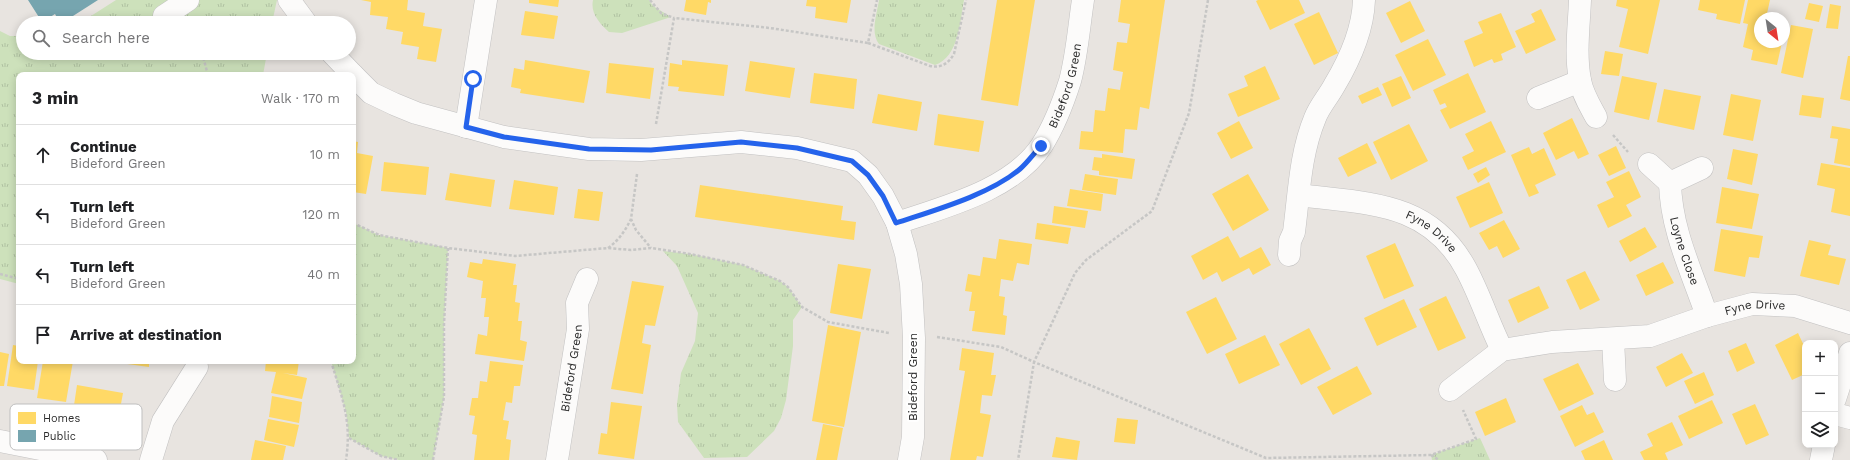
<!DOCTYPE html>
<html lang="en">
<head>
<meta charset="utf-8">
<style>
	:root { --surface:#fff; --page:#f2f2f2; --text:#202124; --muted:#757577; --line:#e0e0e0 }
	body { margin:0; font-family:"Work Sans",sans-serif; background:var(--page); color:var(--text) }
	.controls { position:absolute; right:12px; bottom:12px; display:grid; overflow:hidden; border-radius:8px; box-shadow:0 2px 10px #0003 }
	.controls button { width:36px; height:36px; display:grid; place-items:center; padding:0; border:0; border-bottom:1px solid var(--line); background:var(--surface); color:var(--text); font:20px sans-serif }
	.compass { position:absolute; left:1754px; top:12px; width:36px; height:36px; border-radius:50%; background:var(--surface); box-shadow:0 2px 10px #0003; rotate:150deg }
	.stop { position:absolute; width:12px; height:12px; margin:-9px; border:3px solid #2563eb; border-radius:50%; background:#fff }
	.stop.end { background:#2563eb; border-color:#fff; box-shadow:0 1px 4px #0008 }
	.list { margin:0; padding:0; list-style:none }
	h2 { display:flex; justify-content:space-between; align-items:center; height:52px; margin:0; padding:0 16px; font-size:17px }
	h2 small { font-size:13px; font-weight:400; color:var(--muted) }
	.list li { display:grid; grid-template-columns:26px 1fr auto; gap:12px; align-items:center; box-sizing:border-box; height:60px; padding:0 16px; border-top:1px solid var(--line) }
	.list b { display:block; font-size:15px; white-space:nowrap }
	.list p { margin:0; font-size:13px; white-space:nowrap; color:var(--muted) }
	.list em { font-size:13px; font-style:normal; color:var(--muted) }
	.icon { flex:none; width:22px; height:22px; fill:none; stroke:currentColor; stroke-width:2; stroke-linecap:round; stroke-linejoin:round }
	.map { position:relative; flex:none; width:1850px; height:460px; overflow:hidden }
	.search { position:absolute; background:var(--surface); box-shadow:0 2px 10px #0003; left:16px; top:16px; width:340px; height:44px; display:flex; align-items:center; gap:10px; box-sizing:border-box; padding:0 14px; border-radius:22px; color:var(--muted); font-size:15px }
	.panel { position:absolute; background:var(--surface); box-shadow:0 2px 10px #0003; left:16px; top:72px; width:340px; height:292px; border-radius:8px }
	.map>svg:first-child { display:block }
</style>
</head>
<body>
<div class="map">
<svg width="1850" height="460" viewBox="0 0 1850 460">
	<defs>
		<pattern id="grass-tufts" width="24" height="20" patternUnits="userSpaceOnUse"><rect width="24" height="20" fill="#cde1bb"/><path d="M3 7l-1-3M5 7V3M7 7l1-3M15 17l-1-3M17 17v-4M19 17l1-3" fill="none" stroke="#b0c1a1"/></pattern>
	</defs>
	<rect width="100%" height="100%" fill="#e8e4e0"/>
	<path fill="url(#grass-tufts)" d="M116,0H277L272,23H80Z
		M593,0H649L653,6L671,17L622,33L609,32C600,24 590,13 593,0Z
		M879,0H964C960,21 959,57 935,65L879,44C870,32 877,14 879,0Z
		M0,31L10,36H23V53H267L263,75H19V284L0,279Z
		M353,223L379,235L448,248L444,324V397L433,460H399L381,456L349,438L346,412L331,361H353Z
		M663,251L690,254L743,265L780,281L788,287L802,307L793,320V346L786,400L781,418L774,431L747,457L704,458L678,422L677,404L681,373L695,341L698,313L677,266Z
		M1480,438L1490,460H1432L1431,455Z"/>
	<path fill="#ffd966" d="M361,0H408L407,10L425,13L423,26L442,29L436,62L417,59L419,47L401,44L403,32L386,29L388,17L370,15L371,2Z
		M529,0H559L558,7L529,3Z
		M686,0H711V3L708,2L706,15L684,11Z
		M807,0H851L847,23L815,18L816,7L806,6Z
		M997,0H1035L1018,106L981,100Z
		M1121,0H1165L1149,109L1140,107L1137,130L1125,129L1123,153L1079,149L1081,131L1093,132L1095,110L1105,111L1108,88L1120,90L1123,72L1113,70L1117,42L1127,43L1130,24L1118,22Z
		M1258,0H1299L1305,13L1270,30L1256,1Z
		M1617,0H1660L1648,54L1619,47L1628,9L1616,6Z
		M1700,0H1745L1740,24L1716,19L1717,14L1698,10Z
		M1748,0H1770L1766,18H1760V42H1782L1777,65L1751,60L1753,50L1743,47L1748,24L1743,23Z
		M1410,1L1425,31L1401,43L1386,13Z
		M1809,3L1823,6L1819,22L1805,19Z
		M1830,4L1841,6L1838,29L1826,28Z
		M1541,9L1556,40L1526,54L1515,31L1535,22L1531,14Z
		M525,11L558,16L554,39L521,35Z
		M1319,12L1338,53L1314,65L1294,24Z
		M1501,13L1516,47L1501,54L1503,60L1494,63L1492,59L1474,67L1464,41L1483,33L1478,22Z
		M1791,25L1813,29L1803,78L1781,73Z
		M1428,39L1446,75L1413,91L1395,55Z
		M1605,51L1623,54L1619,76L1601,74Z
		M1848,56H1850V101L1840,99Z
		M525,60L590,71L584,103L520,93L521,89L511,87L514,68L524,70Z
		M682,60L728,65L724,96L678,91L679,87L668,86L670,63L682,65Z
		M750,61L795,68L790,98L745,91Z
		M609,63L654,68L650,99L606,93Z
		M1265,66L1280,99L1238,117L1228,94L1248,86L1244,76Z
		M814,73L857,79L854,109L810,103Z
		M1468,73L1486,112L1450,129L1440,110L1447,107L1445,103L1440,105L1433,90Z
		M1401,76L1411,98L1392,107L1382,84Z
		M1622,76L1657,83L1649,120L1614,112Z
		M1378,87L1382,95L1362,104L1358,96Z
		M1664,89L1701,96L1694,130L1657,122Z
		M878,94L922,102L917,131L872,123Z
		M1731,94L1761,100L1753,141L1723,135Z
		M1802,95L1824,98L1821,118L1799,115Z
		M938,114L984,121L979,152L934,145Z
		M1572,118L1589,154L1578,159L1574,151L1556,160L1543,133Z
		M1239,121L1253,148L1231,159L1217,133Z
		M1491,121L1506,152L1468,170L1462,157L1474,151L1465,134Z
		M1409,124L1428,161L1391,180L1373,142Z
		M1832,126L1850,129V166L1834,163L1838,139L1830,138Z
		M353,141L358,142L357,153L373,156L366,194L353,192Z
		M1367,143L1377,163L1348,177L1338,158Z
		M1616,146L1626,168L1609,176L1598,155Z
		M1529,147L1532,154L1544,148L1556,175L1535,185L1539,193L1529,197L1511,155Z
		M1733,149L1758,154L1752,185L1727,179Z
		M1102,154L1135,159L1132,179L1099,175V171L1092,170L1094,157L1102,158Z
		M384,162L429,167L426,195L381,191Z
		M1821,163L1850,168V216L1831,212L1835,189L1817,185Z
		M1486,167L1490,175L1478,183L1473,174Z
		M1629,171L1641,197L1626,205L1632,216L1608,228L1597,205L1614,197L1606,182Z
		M450,173L495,180L491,207L445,200Z
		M1085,174L1118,179L1116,195L1082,190Z
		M1248,174L1269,210L1233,231L1212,194Z
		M514,180L558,187L554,215L509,209Z
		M1489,182L1503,213L1470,228L1456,197Z
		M700,185L843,206L841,220L856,222L854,240L695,217Z
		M1722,187L1759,194L1752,229L1716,223Z
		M578,189L603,192L599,221L574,218Z
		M1070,189L1103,194L1101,211L1067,206Z
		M1054,206L1088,211L1085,228L1052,223Z
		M1504,220L1520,249L1503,258L1497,246L1489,250L1479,233Z
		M1037,223L1071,228L1068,244L1035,239Z
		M1645,227L1657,247L1630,262L1619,241Z
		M1721,229L1763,236L1759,258L1749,257L1745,277L1714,271Z
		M1228,236L1240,258L1261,247L1271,265L1253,275L1249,268L1222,282L1217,272L1203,280L1191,256Z
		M999,239L1032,244L1029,265L1017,263L1013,281L1001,279L999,296L1005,297L1003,315L1007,316L1005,335L972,331L975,311H969L972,292L965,291L968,274L980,276L983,257L996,259Z
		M1809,240L1831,245L1828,255L1846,259L1839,285L1800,276Z
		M1395,243L1414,286L1384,299L1366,256Z
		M483,259L516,264L513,285H517L515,302L520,303L518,321H522L520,340L527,342L524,361L475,354L478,334L487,336L489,317H484L486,298H481L483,281L467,277L470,262L482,264Z
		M1663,262L1674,283L1646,296L1636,275Z
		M838,264L871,269L862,319L830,313Z
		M1585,271L1600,300L1580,310L1566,280Z
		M632,281L664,286L655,326L645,325L642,343L651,345L643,394L611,389Z
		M1539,286L1549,308L1518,323L1508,300Z
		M1446,296L1466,338L1438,351L1419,309Z
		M1216,297L1237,339L1207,354L1186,312Z
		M1404,299L1417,327L1377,346L1364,318Z
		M828,325L861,332L844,427L812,421Z
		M1309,328L1331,369L1301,385L1279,344Z
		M1798,333L1805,348V374L1792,380L1775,345Z
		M1265,335L1280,365L1239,384L1225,354Z
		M1746,343L1755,363L1737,372L1728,351Z
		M13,345L19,346V361H38L34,390L7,386Z
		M962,348L994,353L991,375H996L992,396L982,395L980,413L991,415L983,457L977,456L976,460H950L965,371L959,370Z
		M0,352L9,354L4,386H0Z
		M1682,353L1693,373L1666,387L1656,367Z
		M43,361H73L66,402L37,398Z
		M120,361H149V367L120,363Z
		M266,361H299L297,375L283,373L307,378L302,399L271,393L276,372L265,371Z
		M490,361L523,365L520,386H514L512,403L506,402L503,420L509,421L506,439L511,440L509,460H474L477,435L472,434L475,416L469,415L472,398H478L480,381L487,382Z
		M1578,363L1594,394L1559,411L1543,379Z
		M1357,366L1372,394L1333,415L1317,387Z
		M1704,372L1714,395L1695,404L1684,381Z
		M77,385L123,393L118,420L73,412Z
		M272,396L302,402L299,423L269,417Z
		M1506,398L1516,422L1485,436L1475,412Z
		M1712,400L1723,423L1689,439L1678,416Z
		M611,402L642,406L634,459L598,454L601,433L607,434Z
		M1755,404L1769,435L1746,445L1732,414Z
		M1582,405L1587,415L1594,412L1604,432L1575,447L1560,416Z
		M1117,418L1138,420L1135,444L1114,442Z
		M268,419L299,425L294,447L264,440Z
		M1672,422L1683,445L1665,453L1668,460H1644L1640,452L1653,446L1647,434Z
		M823,424L843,428L837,460H816Z
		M1056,437L1080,441L1077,460L1052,457Z
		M255,440L286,446L283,460H251Z
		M1604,440L1613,460H1585L1581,451Z"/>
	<path fill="#76a5af" d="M28,0H98L62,23H60L55,14L42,22Z"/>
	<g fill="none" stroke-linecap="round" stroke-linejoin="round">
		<defs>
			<g id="minor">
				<path d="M289,0L306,23"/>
				<path d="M1580,0C1579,26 1575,54 1580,80C1582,93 1590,106 1596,117"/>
				<path d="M164,16L188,0"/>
				<path d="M332,53L353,75"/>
				<path d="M353,75L371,93L394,104L416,113L504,137L589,149L641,150L741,142L797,148L852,161L868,175L883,196L897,223L906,254L911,284L914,338L913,437L909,460"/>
				<path d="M1538,98L1580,81"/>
				<path d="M466,127L486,0"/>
				<path d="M1649,164L1670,183"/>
				<path id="s1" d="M1702,168L1670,183C1671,230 1692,272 1707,316"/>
				<path id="s2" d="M1299,195C1366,204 1429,200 1466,269C1480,295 1489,324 1502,350"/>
				<path id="s3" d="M897,223C944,207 1013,190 1042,145C1054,126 1063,103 1070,81C1077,55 1079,26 1083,0"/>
				<path d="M1289,255L1290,241L1294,232C1299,194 1300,154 1315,118C1319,107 1328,97 1334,86C1349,61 1363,29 1364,0"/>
				<path d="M1613,339L1615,380"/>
				<path id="s4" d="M1450,390L1502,350L1552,342L1650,336L1707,316L1752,304L1795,306L1850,323"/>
				<path d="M1835,399L1850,353"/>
				<path d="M1835,414L1850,418"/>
				<path d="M0,441L96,460"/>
				<path d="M151,460L163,421L197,367"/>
				<path id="s5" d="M557,460L578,329L577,303L587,279"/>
				<path d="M1821,460L1824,445"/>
			</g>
		</defs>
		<use href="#minor" stroke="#c2c1c1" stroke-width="23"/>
		<path stroke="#c6c6c5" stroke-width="2.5" stroke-dasharray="3 2" stroke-linecap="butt" d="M650,0L661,13L674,18
			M1208,0L1189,113L1152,211L1086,260L1075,273L1034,362L1266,458L1431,455L1476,439L1463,410
			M868,43L930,66C941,68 948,64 954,54L966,0
			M202,53L208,75
			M656,124L674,18L770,28L868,43L877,0
			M1613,135L1628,152
			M637,174L631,219L636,230L651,248
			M353,223L379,235L448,248L515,256L608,248L631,250L651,248L690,254L743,265L780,281L788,287L802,307L828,322L889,333
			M608,248C619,240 625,231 631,219
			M0,274L19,279
			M937,337L1001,347L1034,362L1018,460
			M331,361C342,398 352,420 346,460
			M349,438L381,456L399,460
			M1431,455L1439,460
			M433,460L444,397V324L448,248"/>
		<use href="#minor" stroke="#fcfbfa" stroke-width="22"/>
	</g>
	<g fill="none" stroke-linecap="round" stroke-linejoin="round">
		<path stroke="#2563eb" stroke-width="5" d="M473,79L466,127L504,137L589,149L651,150L741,142L797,148L852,161L868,175L883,196L896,223C935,210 989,195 1020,169C1028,162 1034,153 1041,146"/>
	</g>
	<g text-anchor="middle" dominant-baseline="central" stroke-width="4" stroke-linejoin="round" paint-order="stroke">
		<g font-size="12" fill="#2a2a2a" stroke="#fff">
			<text stroke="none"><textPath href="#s3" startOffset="232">Bideford Green</textPath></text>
			<text stroke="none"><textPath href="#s2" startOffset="140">Fyne Drive</textPath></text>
			<text stroke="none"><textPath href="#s1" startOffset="105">Loyne Close</textPath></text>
			<text stroke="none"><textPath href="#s4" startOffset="324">Fyne Drive</textPath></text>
			<text stroke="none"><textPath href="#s5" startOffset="93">Bideford Green</textPath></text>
			<text transform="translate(913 377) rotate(-90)">Bideford Green</text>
		</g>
	</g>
	<rect x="10" y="404" width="132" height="46" rx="6" fill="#fff" stroke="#bfbfbf" stroke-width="1"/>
	<rect x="18" y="412" width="18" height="12" fill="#ffd966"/>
	<rect x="18" y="430" width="18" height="12" fill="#76a5af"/>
	<g font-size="11" fill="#2a2a2a">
		<text x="43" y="422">Homes</text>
		<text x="43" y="440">Public</text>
	</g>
</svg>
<div class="controls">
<button>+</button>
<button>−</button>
<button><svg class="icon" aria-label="layers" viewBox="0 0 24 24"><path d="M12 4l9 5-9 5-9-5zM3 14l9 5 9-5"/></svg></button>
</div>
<svg class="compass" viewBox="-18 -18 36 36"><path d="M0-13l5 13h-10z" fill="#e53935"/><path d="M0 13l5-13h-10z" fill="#757577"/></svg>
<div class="stop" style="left:473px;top:79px"></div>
<div class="stop end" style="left:1041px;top:146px"></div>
<div class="search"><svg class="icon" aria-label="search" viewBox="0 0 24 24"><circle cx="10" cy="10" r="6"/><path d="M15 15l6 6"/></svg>Search here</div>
<section class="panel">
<h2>3 min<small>Walk · 170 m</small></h2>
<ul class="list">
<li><svg class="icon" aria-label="ahead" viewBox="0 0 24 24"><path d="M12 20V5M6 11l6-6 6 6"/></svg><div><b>Continue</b><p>Bideford Green</p></div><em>10 m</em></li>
<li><svg class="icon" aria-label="left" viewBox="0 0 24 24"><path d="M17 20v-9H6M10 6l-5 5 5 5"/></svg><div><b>Turn left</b><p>Bideford Green</p></div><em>120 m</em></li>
<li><svg class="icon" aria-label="left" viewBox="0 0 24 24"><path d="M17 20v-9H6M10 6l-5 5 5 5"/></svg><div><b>Turn left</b><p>Bideford Green</p></div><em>40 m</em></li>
<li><svg class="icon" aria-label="arrive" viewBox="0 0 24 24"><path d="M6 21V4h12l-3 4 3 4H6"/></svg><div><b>Arrive at destination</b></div></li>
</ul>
</section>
</div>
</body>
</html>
